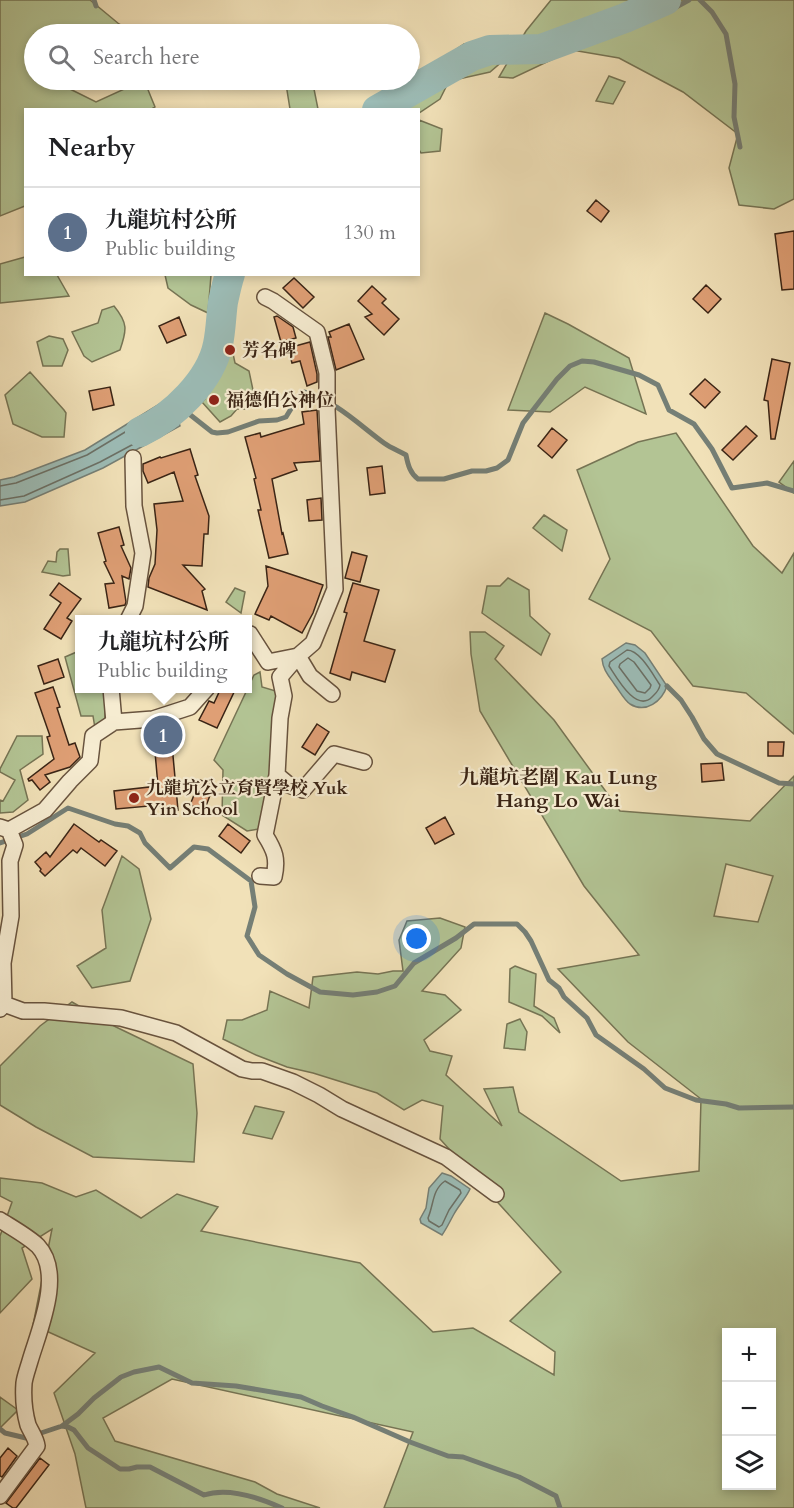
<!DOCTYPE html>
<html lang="en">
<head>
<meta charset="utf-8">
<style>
	:root { --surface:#fff; --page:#f6f6f6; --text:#202124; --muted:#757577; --line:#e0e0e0; --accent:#8f2418 }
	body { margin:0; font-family:Cardo,"Noto Serif TC",serif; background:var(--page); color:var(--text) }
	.controls { position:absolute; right:18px; bottom:18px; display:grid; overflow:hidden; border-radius:0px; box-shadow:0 3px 9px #0003 }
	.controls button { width:54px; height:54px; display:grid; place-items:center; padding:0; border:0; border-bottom:2px solid var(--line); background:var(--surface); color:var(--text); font:30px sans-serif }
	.you { position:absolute; left:417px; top:939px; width:21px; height:21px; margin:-15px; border:4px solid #fff; border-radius:50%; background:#1a73e8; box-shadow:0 0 0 9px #1a73e833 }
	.badge { display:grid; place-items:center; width:39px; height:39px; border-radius:50%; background:var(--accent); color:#fff; font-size:20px; font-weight:700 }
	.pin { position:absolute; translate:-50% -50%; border:3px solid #fff; box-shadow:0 2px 6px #0006 }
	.popup { position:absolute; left:75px; top:615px; width:177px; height:78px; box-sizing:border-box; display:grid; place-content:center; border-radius:0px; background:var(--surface); filter:drop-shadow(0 2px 4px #0005); font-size:20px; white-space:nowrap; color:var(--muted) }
	.popup b { font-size:22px; color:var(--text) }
	.popup::after { content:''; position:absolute; left:50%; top:100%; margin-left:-12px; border:12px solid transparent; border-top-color:var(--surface) }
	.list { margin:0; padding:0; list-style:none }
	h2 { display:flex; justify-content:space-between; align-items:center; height:78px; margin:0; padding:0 24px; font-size:26px }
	h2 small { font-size:20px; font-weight:400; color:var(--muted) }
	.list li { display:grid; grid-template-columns:39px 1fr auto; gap:18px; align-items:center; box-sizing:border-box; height:90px; padding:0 24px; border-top:2px solid var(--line) }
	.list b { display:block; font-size:22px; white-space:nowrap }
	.list p { margin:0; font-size:20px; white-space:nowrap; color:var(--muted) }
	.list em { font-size:20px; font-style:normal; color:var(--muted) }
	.icon { flex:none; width:33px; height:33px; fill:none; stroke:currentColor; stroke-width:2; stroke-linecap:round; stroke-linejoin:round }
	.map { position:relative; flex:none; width:794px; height:1508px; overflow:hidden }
	.search { position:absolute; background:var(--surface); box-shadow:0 3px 9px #0003; left:24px; top:24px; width:396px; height:66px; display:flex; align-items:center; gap:15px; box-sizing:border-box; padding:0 21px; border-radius:33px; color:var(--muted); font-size:22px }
	.panel { position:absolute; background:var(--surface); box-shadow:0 3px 9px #0003; left:24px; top:108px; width:396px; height:168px; border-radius:0px }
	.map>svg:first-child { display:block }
</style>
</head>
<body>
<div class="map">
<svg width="794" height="1508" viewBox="0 0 794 1508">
	<rect width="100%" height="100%" fill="#f1e1b8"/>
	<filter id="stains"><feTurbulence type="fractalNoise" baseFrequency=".00333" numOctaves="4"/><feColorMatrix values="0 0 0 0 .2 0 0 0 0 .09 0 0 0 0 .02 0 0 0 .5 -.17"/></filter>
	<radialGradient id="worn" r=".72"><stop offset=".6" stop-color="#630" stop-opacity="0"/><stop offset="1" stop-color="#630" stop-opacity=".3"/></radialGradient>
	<path fill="#b3c494" stroke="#767454" stroke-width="1.5" fill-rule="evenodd" d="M0,0H90L119,24L137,34H34V80H59L70,89L96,102L144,80L155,107L150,110H26L25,206L0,216Z
		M551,0H794V199L774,209L739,205L729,168L738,134L683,92L619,58L572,50L513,78L499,77L526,31Z
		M464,44H487L504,60L490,72L459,79L439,61Z
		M435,69L451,77L440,99L419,113L418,110L376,109L378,106L393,94L397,80H410V71Z
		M609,76L625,82L613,104L596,101Z
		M286,84H313L318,109H290Z
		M419,120L442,129L440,151L421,153L419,150Z
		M25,257L26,274L57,275L69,296L0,303V264Z
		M165,275H211L208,313L191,305L168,288Z
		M114,306C128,323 127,330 120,350L92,362L84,356L72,332L98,323L102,310Z
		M545,313L568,324L629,358L646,414L585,387L550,412L508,410Z
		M49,336L63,339L68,350L62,366H43L37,342Z
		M228,349H232L235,363L249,371L253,390L248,409H237L231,416L220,422L202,402L205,399L193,382L201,358L216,363L220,356L225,358Z
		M30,372L64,410L66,413L64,437H42L13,424L5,395Z
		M676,433L753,546L782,573L794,553V734L746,693L693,686L651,631L589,599L610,559L577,470L638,442Z
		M794,461V493L779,482Z
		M544,515L567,530L562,551L533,528Z
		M60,549H68L70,575L63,576L42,572L48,561L56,562L57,552Z
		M508,578L529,590L530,616L550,634L541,655L482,613L487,586H500Z
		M235,588L245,592L241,613L226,602Z
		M470,632H485L504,646L495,659L554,720L620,811L750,821L794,776V1508H384L413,1432L172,1379L103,1418L115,1441L255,1482L277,1494L320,1508H86L75,1454L54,1393L95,1353L33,1325L52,1229L22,1248L32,1279L0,1313V1236L12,1202L0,1196V1178L42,1183L76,1197L96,1190L141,1218L177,1194L218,1207L201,1231L360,1263L433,1332L473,1328L554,1375L555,1352L510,1321L561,1272L440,1139L443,1106L422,1100L404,1110L377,1093L313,1073L287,1067L256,1055L223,1039L227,1020H242L267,1010L270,991L309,1008L313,977L357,972L378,974L393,971H403L399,940L407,921L440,918L465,927L461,948L422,991L445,995L461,1010L424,1040L430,1051L452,1056L446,1075L502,1126L484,1089L513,1087L519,1112L621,1181L699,1171L701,1099L628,1042L558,969L639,955L584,886L480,711L471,654ZM726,864L773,876L758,922L714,916ZM726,1332H772V1486H726Z
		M79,651V688L105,689V726L95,728L93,716H81L65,657Z
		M260,672L262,687L279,692L274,770L259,829L247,831L222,815L223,770L214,760L254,675Z
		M17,736H42L43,754L20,770L28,800L13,812L0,813V800L3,801L15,780L0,772V769Z
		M122,856L139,869L151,919L130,981L92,988L77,966L106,948L102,910Z
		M515,966L536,974L534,1006L554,1018L560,1033L542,1016L509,1002L510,969Z
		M72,1002L116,1027L193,1064L197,1113L194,1162L93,1157L36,1127L0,1105V1066L40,1026Z
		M520,1019L527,1032L525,1050L504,1048L507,1024Z
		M255,1106L284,1112L272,1139L243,1133Z
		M0,1397L18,1410L0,1428Z"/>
	<path fill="#9cbcb6" stroke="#757f76" stroke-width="1.5" d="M171,397L180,426L103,468L25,502L0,506V480L14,477L85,450Z
		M626,643L635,645L645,653L667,686C662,701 646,714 630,704C624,700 619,690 615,685C609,676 603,670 602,659Z
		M442,1173L451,1176L470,1189C466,1198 459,1205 454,1214C450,1221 447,1228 442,1235L421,1223L420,1219L426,1208L429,1188Z"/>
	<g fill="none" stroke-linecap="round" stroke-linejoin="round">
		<path stroke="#6b7066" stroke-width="1.5" d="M0,486L16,483L87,455L165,408H167C170,411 173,420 171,424L100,462L24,496L0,500
			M627,650C640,650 653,675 660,685C659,691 656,693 652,697C636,713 617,678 609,666L610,662Z
			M628,658L634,662L651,685L650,688L645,693L637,691L619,667L620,664Z
			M445,1181L460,1190L461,1193L449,1210L442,1225L439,1227L429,1221L428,1218C434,1204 432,1190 445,1181Z"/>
		<path stroke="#757f76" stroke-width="5" d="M94,0L96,6
			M700,0L712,12L726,34L735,84L734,117L740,147
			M617,21L632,27L667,12L689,0
			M179,406L212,432L217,433L228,432L259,421L277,420L286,417L297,399L304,392C336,401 358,424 384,443C391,448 399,451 406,455C408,465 410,473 418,479H444L472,471H486L497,468L508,460L523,423L557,379L570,366L582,361L594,362L639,375L658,385L669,410L694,424L712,449L732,488L767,483L794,491
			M667,686L681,700L692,717L704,739L717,754L779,783L794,784
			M0,843L27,834L68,808L115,824L128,826L140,833L145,843L170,868L194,847L208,849L251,881L255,907L247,936L259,955L287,974L320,992L353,995L377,992L395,986L414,963L456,938L474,924H517L525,932L531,941L549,980L559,988L564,997L587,1018L596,1035L644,1069L665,1088L696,1100L726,1104L739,1108L794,1107
			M62,1426L68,1427L74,1430L88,1448L120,1469H129L137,1467H150L204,1495C228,1487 260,1498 282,1508
			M0,1429L5,1433L26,1438L62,1426L78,1414L94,1398L121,1377L134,1372L159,1367L192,1383L236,1386L301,1397L322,1406L353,1417L410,1442L448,1456L463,1457L519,1477L556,1496L560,1508"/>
		<path stroke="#9cbcb6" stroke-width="30" d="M377,110L472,56L490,50L541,49L625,18L666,0
			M140,432C173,417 211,380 218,344C221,330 221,316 223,302C225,293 227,283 230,274"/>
	</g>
	<path fill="#df9f75" stroke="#3a2415" stroke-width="1.5" d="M596,200L609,211L601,222L587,211Z
		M794,231V289L782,290L775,234Z
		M294,278L314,297L303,308L283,288Z
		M706,285L721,299L708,313L693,299Z
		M372,286L386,299L382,303L399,319L384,335L365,317L372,314L358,301Z
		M277,316L293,327L296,338L281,342L274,317Z
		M179,317L186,335L167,343L159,326Z
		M349,324L364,359L336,370L328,337H331L329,332Z
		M310,342L317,374V382L307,386L300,361L292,363L288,348Z
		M772,359L790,363L775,439H771L768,401L764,400Z
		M705,379L720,392L705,408L690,394Z
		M110,387L114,405L93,410L89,391Z
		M317,410L320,461L294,463L297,470L272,479L282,534L283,533L288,554L269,558L258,510H261L254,479L256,478L245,437L260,433L261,437L304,424L302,412Z
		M746,426L757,436L733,460L722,450Z
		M552,428L567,440L552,458L538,446Z
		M190,449L198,475L195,476L209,516L208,534H204L202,566L183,565L205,589L202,591L207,610L148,587L149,578L155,564L157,530L154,504L183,501L174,472L148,483L143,471V464L160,457L161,458Z
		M382,466L385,493L370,495L367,468Z
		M321,498L322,520L309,521L307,500Z
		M119,527L124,545L121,546L131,568L129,579L122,576L126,602L125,605L109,608L105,584L114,583L104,562L106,561L98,533Z
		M352,552L367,556L360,582L345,578Z
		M266,566L323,585L313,613L302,633L271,616L269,620L255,614L268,586Z
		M59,583L81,599L67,618L72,621L61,639L44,629L61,603L50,595Z
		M353,583L379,590L364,641L395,650L385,682L352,672L350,680L330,673L347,613L344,612Z
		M58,659L64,677L44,684L38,666Z
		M53,687L60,707L57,708L69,745L75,743L80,757L70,767L45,775L50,782L40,790L32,780L29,781L28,779L54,759L47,737L50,736L35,693Z
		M221,688H236L217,728L199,720L209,701L214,703Z
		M173,724L175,745H172L178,810L161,811L160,805L116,809L114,791L158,786L153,729Z
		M317,724L329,732L315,755L302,747Z
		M768,742H784L783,756H768Z
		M722,763L724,780L702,782L701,764Z
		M200,780L214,785L204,811L190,805Z
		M445,817L454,834L435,844L426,828Z
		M74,824L99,842L101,840L117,851L105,866L81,848L77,853L73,850L45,876L40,871L41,869L35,862L46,852L50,857Z
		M228,824L250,841L241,853L219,836Z
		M8,1448L17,1456L2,1477L0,1476V1458Z
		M40,1458L49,1465L16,1508H13L6,1503Z"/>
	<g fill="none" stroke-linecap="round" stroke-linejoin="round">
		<defs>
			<path id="street" d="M265,297L273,301L317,332L327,373V409L335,589L313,643L298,656L280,677L284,696L280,718L277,775L289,785L303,790L334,754L364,762
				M128,620L135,606L143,553L134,506L133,458
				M247,634H250L268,662L298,656L310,676L332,694
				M111,688L114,722L153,719L190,707L207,688
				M0,827L9,830L15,845L10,861L11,916L3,963L4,1004L0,1009
				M9,830L45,810L70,781L90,761L93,736L114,722
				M260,876L274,877C278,859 275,851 265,835L277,775
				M4,1004L23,1011H44L121,1018L176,1033L242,1069L252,1071H262L293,1082L319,1095L342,1109L446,1157L496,1194
				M0,1220C11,1227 29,1237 38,1246C64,1274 39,1330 30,1361C28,1368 25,1376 24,1383C23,1397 24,1411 28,1425C31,1432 36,1438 37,1446L0,1496"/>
		</defs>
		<use href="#street" stroke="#68533e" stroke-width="18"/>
		<use href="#street" stroke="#f6ecd1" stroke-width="15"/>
	</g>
	<g fill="#8f2418" stroke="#f6ecd1" stroke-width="2">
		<circle cx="230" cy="350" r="6"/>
		<circle cx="214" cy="400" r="6"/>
		<circle cx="134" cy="798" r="6"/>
	</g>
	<g text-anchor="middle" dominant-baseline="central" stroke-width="4.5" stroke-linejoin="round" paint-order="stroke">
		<g font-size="18" font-weight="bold" fill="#3a2415" stroke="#f6ecd1" text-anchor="start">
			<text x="242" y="350">芳名碑</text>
			<text x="226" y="400">福德伯公神位</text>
			<text x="146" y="788">九龍坑公立育賢學校 Yuk<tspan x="146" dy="21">Yin School</tspan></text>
		</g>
		<g font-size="20" font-weight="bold" fill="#3a2415" stroke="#f6ecd1">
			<text x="558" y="777">九龍坑老圍 Kau Lung<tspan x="558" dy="23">Hang Lo Wai</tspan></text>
		</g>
	</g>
	<rect width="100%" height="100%" filter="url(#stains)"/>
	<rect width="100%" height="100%" fill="url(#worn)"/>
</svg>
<div class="controls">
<button>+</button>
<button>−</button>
<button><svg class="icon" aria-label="layers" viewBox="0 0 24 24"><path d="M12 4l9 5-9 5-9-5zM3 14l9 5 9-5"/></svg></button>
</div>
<div class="you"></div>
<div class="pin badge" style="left:163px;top:735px;background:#5c6f8a">1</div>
<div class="popup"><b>九龍坑村公所</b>Public building</div>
<div class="search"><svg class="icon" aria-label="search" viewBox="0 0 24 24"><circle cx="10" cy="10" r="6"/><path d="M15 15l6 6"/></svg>Search here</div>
<section class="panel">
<h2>Nearby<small></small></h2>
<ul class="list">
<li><span class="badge" style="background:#5c6f8a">1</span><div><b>九龍坑村公所</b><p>Public building</p></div><em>130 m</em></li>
</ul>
</section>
</div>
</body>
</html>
